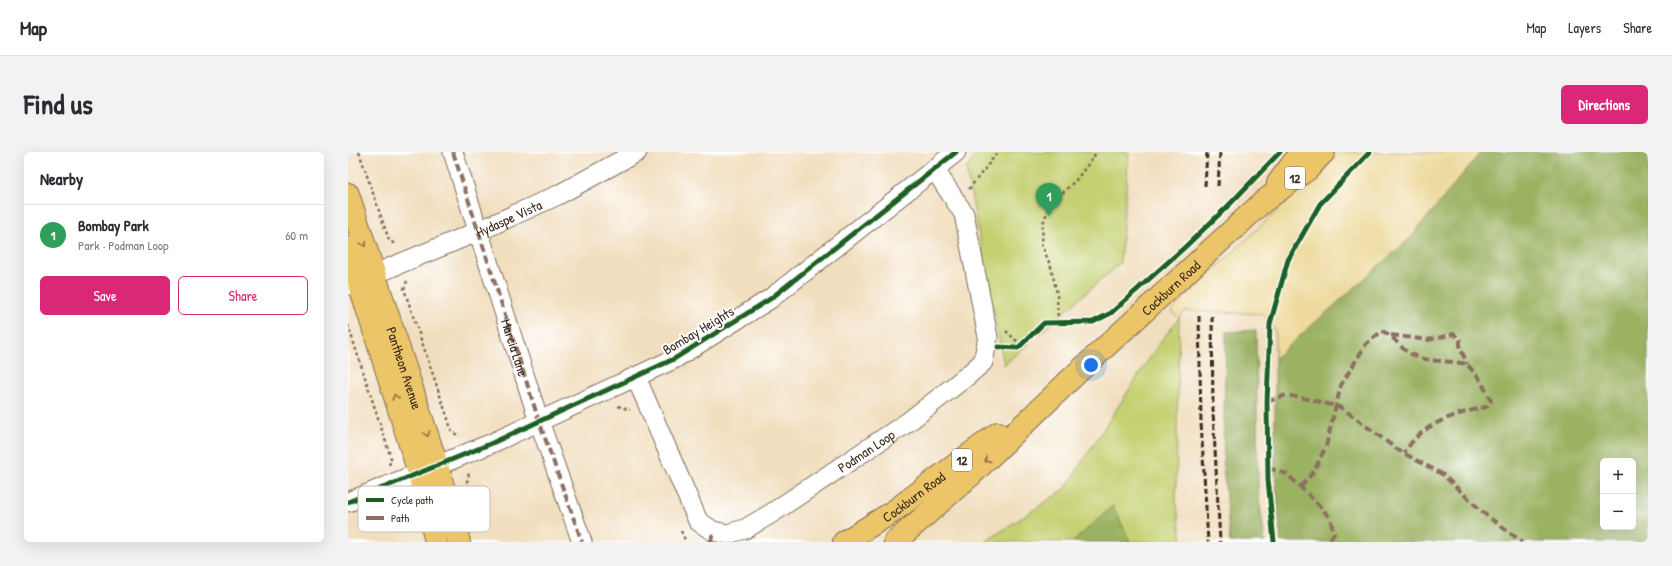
<!DOCTYPE html>
<html lang="en">
<head>
<meta charset="utf-8">
<style>
	:root { --surface:#fff; --page:#f2f2f3; --text:#2b2b33; --muted:#7c7c81; --line:#e1e1e2; --accent:#db2777 }
	body { margin:0; font-family:"Patrick Hand",sans-serif; background:var(--page); color:var(--text) }
	.controls { position:absolute; right:12px; bottom:12px; display:grid; overflow:hidden; border-radius:6px; box-shadow:0 4px 16px #0002 }
	.controls button { width:36px; height:36px; display:grid; place-items:center; padding:0; border:0; border-bottom:1px solid var(--line); background:var(--surface); color:var(--text); font:20px sans-serif }
	.you { position:absolute; left:743px; top:213px; width:14px; height:14px; margin:-10px; border:3px solid #fff; border-radius:50%; background:#1a73e8; box-shadow:0 0 0 6px #1a73e833 }
	.badge { display:grid; place-items:center; width:26px; height:26px; border-radius:50%; background:var(--accent); color:#fff; font-size:13px; font-weight:700 }
	.pin { position:absolute; translate:-50% -33px; filter:drop-shadow(0 1px 2px #0008) }
	.pin::after { content:''; position:absolute; top:21px; width:14px; height:12px; background:inherit; clip-path:polygon(0 0,100% 0,50% 100%) }
	.list { margin:0; padding:0; list-style:none }
	h2 { display:flex; justify-content:space-between; align-items:center; height:52px; margin:0; padding:0 16px; font-size:17px }
	h2 small { font-size:13px; font-weight:400; color:var(--muted) }
	.list li { display:grid; grid-template-columns:26px 1fr auto; gap:12px; align-items:center; box-sizing:border-box; height:60px; padding:0 16px; border-top:1px solid var(--line) }
	.list b { display:block; font-size:15px; white-space:nowrap }
	.list p { margin:0; font-size:13px; white-space:nowrap; color:var(--muted) }
	.list em { font-size:13px; font-style:normal; color:var(--muted) }
	.actions { display:flex; gap:8px; padding:12px 16px }
	.actions a { flex:1; padding:9px 0; border:1px solid var(--accent); border-radius:6px; text-align:center; font-size:14px; color:var(--accent) }
	.actions .main { background:var(--accent); color:#fff }
	.map { position:relative; flex:none; width:1300px; height:390px; overflow:hidden; border-radius:6px }
	header { display:flex; align-items:center; gap:24px; box-sizing:border-box; height:56px; padding:0 20px; background:var(--surface); border-bottom:1px solid var(--line) }
	header strong { font-size:19px }
	nav { display:flex; gap:22px; margin-inline-start:auto; font-size:14px }
	.intro { display:flex; align-items:center; justify-content:space-between; box-sizing:border-box; height:96px; padding:0 24px }
	h1 { margin:0; font-size:28px }
	.button { padding:10px 18px; border-radius:6px; background:var(--accent); color:#fff; font-size:14px; font-weight:700 }
	main { display:flex; gap:24px; padding:0 24px }
	aside { flex:1; background:var(--surface); border-radius:6px; box-shadow:0 4px 16px #0002 }
	.map>svg:first-child { display:block }
</style>
</head>
<body>
<header>
<strong>Map</strong>
<nav><a>Map</a><a>Layers</a><a>Share</a></nav>
</header>
<div class="intro"><h1>Find us</h1><a class="button">Directions</a></div>
<main>
<aside>
<h2>Nearby<small></small></h2>
<ul class="list">
<li><span class="badge" style="background:#2e9e5b">1</span><div><b>Bombay Park</b><p>Park · Podman Loop</p></div><em>60 m</em></li>
</ul>
<div class="actions"><a class="main">Save</a><a>Share</a></div>
</aside>
<div class="map">
<svg width="1300" height="390" viewBox="0 0 1300 390">
	<rect width="100%" height="100%" fill="#fff"/>
	<filter id="ink" filterUnits="userSpaceOnUse"><feTurbulence type="fractalNoise" baseFrequency=".025" numOctaves="2"/><feDisplacementMap in="SourceGraphic" scale="8" xChannelSelector="R" yChannelSelector="G"/><feConvolveMatrix kernelMatrix="1 2 1 2 8 2 1 2 1" color-interpolation-filters="sRGB"/></filter>
	<filter id="wash" filterUnits="userSpaceOnUse"><feTurbulence type="fractalNoise" baseFrequency=".012" numOctaves="4" result="noise"/><feDisplacementMap in="SourceGraphic" scale="16" xChannelSelector="R" yChannelSelector="G"/><feGaussianBlur stdDeviation="0.9" result="paint"/><feColorMatrix in="noise" values="0 0 0 0 0 0 0 0 0 0 0 0 0 0 0 0 0 1.4 0 .05"/><feComposite in="paint" operator="in"/></filter>
	<g filter="url(#wash)">
		<rect width="100%" height="100%" fill="#f1debe"/>
		<path fill="#c4d071" stroke="#807d48" d="M630,0H781L772,111L656,213L618,17Z
			M831,166L828,347L834,390H782L765,354L725,390H637L717,337L810,193Z"/>
		<path fill="#9bb263" stroke="#6b6e40" fill-rule="evenodd" d="M1133,0H1300V390H933L927,319V206L1062,86ZM1255,309H1285V375H1255Z
			M908,178L910,339L917,390H882L875,313L878,180Z
			M765,354L782,390H725Z"/>
		<path fill="#eeda9e" stroke="#94825e" d="M991,0H1133L1062,86L927,206V178L915,162L837,159L831,166L823,159Z"/>
	</g>
	<g filter="url(#ink)">
		<g fill="none" stroke-linecap="round" stroke-linejoin="round">
			<defs>
				<g id="minor">
					<path id="s1" d="M105,0L191,269L234,390"/>
					<path id="s2" d="M0,133L131,79L210,43L289,0"/>
					<path id="s3" d="M288,225L350,369L365,379L379,382L397,377L424,361L560,270L619,224L635,210L640,185L616,62L587,18"/>
					<path d="M0,350L142,292L326,207L422,147L608,0"/>
				</g>
				<g id="major">
					<path d="M930,31L953,0"/>
					<path id="s4" d="M0,42L89,313L111,390"/>
					<path d="M0,96L71,321L88,390"/>
					<path id="s5" d="M496,390L543,361L650,281"/>
					<path id="s6" d="M547,390L622,324L728,222L916,49L960,17L976,0"/>
				</g>
			</defs>
			<use href="#minor" stroke="#7b6956" stroke-width="21"/>
			<use href="#major" stroke="#7b6956" stroke-width="24"/>
			<path stroke="#7b6956" stroke-width="2.5" stroke-dasharray="3 3" stroke-linecap="butt" d="M11,0L41,88L48,93
				M621,37L650,0
				M59,129L56,137L100,267L104,280L112,284
				M710,170L709,142L703,115L694,93L695,71L702,53L729,27L749,0
				M0,173L43,306L41,314
				M658,179L673,193
				M270,254L282,258
				M118,348L125,346L119,330L121,321
				M41,352L54,357L61,364
				M333,379L338,390"/>
			<use href="#minor" stroke="#fff" stroke-width="19"/>
			<use href="#major" stroke="#ecc569" stroke-width="22"/>
			<path stroke="#3b2a1e" stroke-width="3" stroke-dasharray="6 3" stroke-linecap="butt" d="M857,34L859,0
				M870,34L872,0
				M851,164L853,270L860,390
				M864,164L865,260L872,390"/>
			<path stroke="#8d6e63" stroke-width="4" stroke-dasharray="8 4" stroke-linecap="butt" d="M105,0L191,269L234,390
				M1043,183L1080,188L1106,182L1112,188V195L1119,212
				M919,250L938,243L965,248L994,256L1050,298L1094,322L1138,363L1174,390
				M920,316L939,322L969,351L982,366L986,382L980,390
				M953,335L966,319L978,294L993,233L1018,192L1034,179C1047,184 1051,196 1063,202C1079,211 1101,208 1119,212L1133,229L1143,249L1139,255C1117,259 1086,268 1070,284C1064,288 1060,296 1056,301
				M363,390L365,379"/>
			<defs>
				<path id="cycleway" d="M650,195L670,196L696,171L745,170L763,161L837,95L881,53L932,0
					M0,350L142,292L326,207L422,147L608,0
					M926,390L920,328L919,250L922,172L940,108L972,52L1022,0"/>
			</defs>
			<use href="#cycleway" stroke="#fff" stroke-width="8"/>
			<use href="#cycleway" stroke="#1b5e20" stroke-width="5"/>
		</g>
		<defs><path id="oneway-chevron" d="M-2-3.5L2.5 0L-2 3.5" fill="none" stroke-width="1.6" stroke-linecap="round" stroke-linejoin="round"/></defs>
		<g stroke="#8b7040">
			<use href="#oneway-chevron" transform="translate(16 92) rotate(72)"/>
			<use href="#oneway-chevron" transform="translate(47 245) rotate(-107)"/>
			<use href="#oneway-chevron" transform="translate(79 282) rotate(72)"/>
			<use href="#oneway-chevron" transform="translate(639 308) rotate(136)"/>
		</g>
	</g>
	<g text-anchor="middle" dominant-baseline="central" stroke-width="4" stroke-linejoin="round" paint-order="stroke">
		<g fill="#fff" stroke="#766a62" stroke-width="1">
			<rect x="937" y="15" width="20" height="22" rx="3"/>
			<rect x="604" y="297" width="20" height="22" rx="3"/>
		</g>
		<g font-size="13" font-weight="bold" fill="#3b2a1e">
			<text x="947" y="26">12</text>
			<text x="614" y="308">12</text>
		</g>
		<g font-size="14" fill="#3b2a1e" stroke="#fff">
			<text stroke="none"><textPath href="#s2" startOffset="174">Hydaspe Vista</textPath></text>
			<text stroke="none"><textPath href="#s6" startOffset="375">Cockburn Road</textPath></text>
			<text transform="translate(350 178) rotate(-31)">Bombay Heights</text>
			<text stroke="none"><textPath href="#s1" startOffset="205">Marcia Lane</textPath></text>
			<text stroke="none"><textPath href="#s4" startOffset="183">Pantheon Avenue</textPath></text>
			<text stroke="none"><textPath href="#s3" startOffset="352">Podman Loop</textPath></text>
			<text stroke="none"><textPath href="#s5" startOffset="83">Cockburn Road</textPath></text>
		</g>
	</g>
	<rect x="10" y="334" width="132" height="46" rx="6" fill="#fff" stroke="#c4bfbc" stroke-width="1"/>
	<rect x="18" y="346" width="18" height="4" fill="#1b5e20"/>
	<rect x="18" y="364" width="18" height="4" fill="#8d6e63"/>
	<g font-size="11" fill="#3b2a1e">
		<text x="43" y="352">Cycle path</text>
		<text x="43" y="370">Path</text>
	</g>
</svg>
<div class="controls">
<button>+</button>
<button>−</button>
</div>
<div class="you"></div>
<div class="pin badge" style="left:701px;top:64px;background:#2e9e5b">1</div>
</div>
</main>
</body>
</html>
